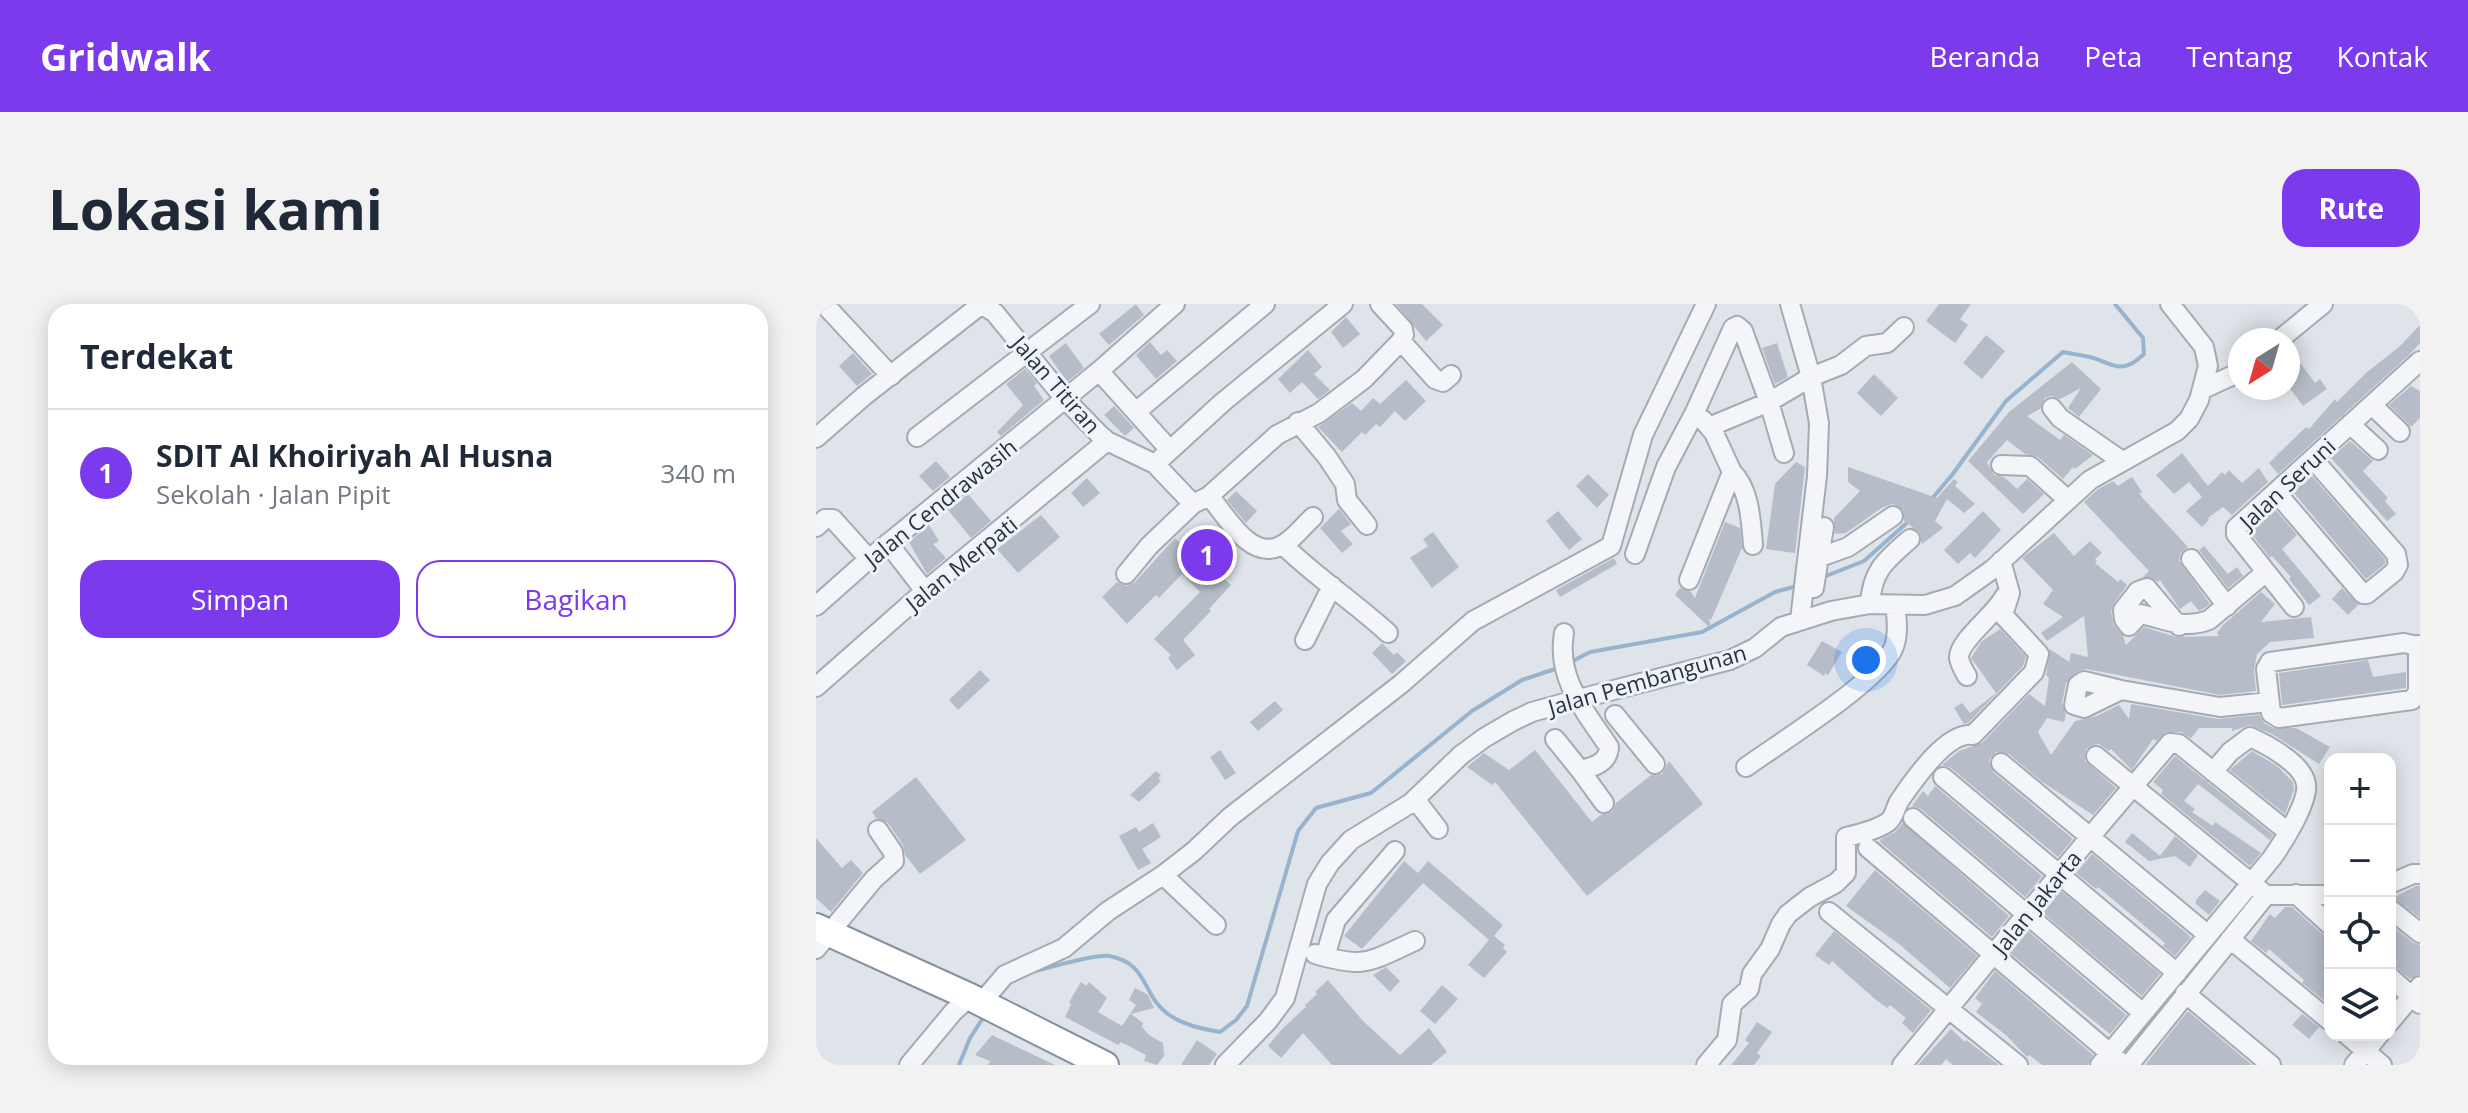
<!DOCTYPE html>
<html lang="id">
<head>
<meta charset="utf-8">
<style>
	:root { --surface:#fff; --page:#f2f2f3; --text:#1f2937; --muted:#747a83; --line:#e0e1e3; --accent:#7c3aed }
	body { margin:0; font-family:"Open Sans",sans-serif; background:var(--page); color:var(--text) }
	.controls { position:absolute; right:24px; bottom:24px; display:grid; overflow:hidden; border-radius:16px; box-shadow:0 4px 20px #0003 }
	.controls button { width:72px; height:72px; display:grid; place-items:center; padding:0; border:0; border-bottom:2px solid var(--line); background:var(--surface); color:var(--text); font:40px sans-serif }
	.compass { position:absolute; left:1412px; top:24px; width:72px; height:72px; border-radius:50%; background:var(--surface); box-shadow:0 4px 20px #0003; rotate:217deg }
	.you { position:absolute; left:1050px; top:356px; width:28px; height:28px; margin:-20px; border:6px solid #fff; border-radius:50%; background:#1a73e8; box-shadow:0 0 0 12px #1a73e833 }
	.badge { display:grid; place-items:center; width:52px; height:52px; border-radius:50%; background:var(--accent); color:#fff; font-size:26px; font-weight:700 }
	.pin { position:absolute; translate:-50% -50%; border:4px solid #fff; box-shadow:0 2px 8px #0006 }
	.list { margin:0; padding:0; list-style:none }
	h2 { display:flex; justify-content:space-between; align-items:center; height:104px; margin:0; padding:0 32px; font-size:34px }
	h2 small { font-size:26px; font-weight:400; color:var(--muted) }
	.list li { display:grid; grid-template-columns:52px 1fr auto; gap:24px; align-items:center; box-sizing:border-box; height:128px; padding:0 32px; border-top:2px solid var(--line) }
	.list b { display:block; font-size:30px; white-space:nowrap }
	.list p { margin:0; font-size:26px; white-space:nowrap; color:var(--muted) }
	.list em { font-size:26px; font-style:normal; color:var(--muted) }
	.actions { display:flex; gap:16px; padding:24px 32px }
	.actions a { flex:1; padding:18px 0; border:2px solid var(--accent); border-radius:24px; text-align:center; font-size:28px; color:var(--accent) }
	.actions .main { background:var(--accent); color:#fff }
	.icon { flex:none; width:44px; height:44px; fill:none; stroke:currentColor; stroke-width:2; stroke-linecap:round; stroke-linejoin:round }
	.map { position:relative; flex:none; width:1604px; height:761px; overflow:hidden; border-radius:24px }
	header { display:flex; align-items:center; gap:48px; box-sizing:border-box; height:112px; padding:0 40px; background:var(--accent); color:#fff }
	header strong { font-size:38px }
	nav { display:flex; gap:44px; margin-inline-start:auto; font-size:28px }
	.intro { display:flex; align-items:center; justify-content:space-between; box-sizing:border-box; height:192px; padding:0 48px }
	h1 { margin:0; font-size:56px }
	.button { padding:20px 36px; border-radius:24px; background:var(--accent); color:#fff; font-size:28px; font-weight:700 }
	main { display:flex; gap:48px; padding:0 48px }
	aside { flex:1; background:var(--surface); border-radius:24px; box-shadow:0 4px 20px #0003 }
	.map>svg:first-child { display:block }
</style>
</head>
<body>
<header>
<strong>Gridwalk</strong>
<nav><a>Beranda</a><a>Peta</a><a>Tentang</a><a>Kontak</a></nav>
</header>
<div class="intro"><h1>Lokasi kami</h1><a class="button">Rute</a></div>
<main>
<aside>
<h2>Terdekat<small></small></h2>
<ul class="list">
<li><span class="badge">1</span><div><b>SDIT Al Khoiriyah Al Husna</b><p>Sekolah · Jalan Pipit</p></div><em>340 m</em></li>
</ul>
<div class="actions"><a class="main">Simpan</a><a>Bagikan</a></div>
</aside>
<div class="map">
<svg width="1604" height="761" viewBox="0 0 1604 761">
	<rect width="100%" height="100%" fill="#dfe4ea"/>
	<g fill="none" stroke-linecap="round" stroke-linejoin="round">
		<path stroke="#97b3cd" stroke-width="4" d="M1114,197L1136,171L1190,97L1247,48C1256,50 1265,51 1274,53C1299,60 1305,72 1328,50L1327,34L1299,0
			M1005,274L1048,257L1093,217
			M753,359L774,348L886,328L959,288L981,282
			M215,668C233,664 278,650 293,652C333,659 326,692 352,710C367,721 386,725 404,728L420,716L431,702L482,527L500,504L555,489L656,407L706,376L742,364
			M143,761L154,734L169,711"/>
	</g>
	<path fill="#b6bdc8" d="M320,0L328,11L293,41L283,30Z
		M580,0H606L627,21L610,37Z
		M1123,0H1155L1144,15L1152,21L1139,39L1110,17Z
		M530,13L544,30L527,44L515,28Z
		M1604,21V39L1593,51L1462,170L1453,159L1463,149L1490,123L1493,125L1519,95L1521,98L1550,69L1583,43Z
		M1170,31L1189,47L1166,75L1147,59Z
		M334,38L345,51L351,46L361,57L340,75L320,51Z
		M250,39L268,64L251,78L233,52Z
		M961,39L972,73L959,80L946,44Z
		M492,46L506,63L498,70L514,86L502,95L486,78L474,89L462,75Z
		M37,49L56,70L41,82L23,62Z
		M1256,58L1285,85L1263,113L1252,104L1265,84L1244,95L1235,92L1229,94L1224,105L1211,112L1244,136L1248,131L1277,151L1259,165L1257,163L1247,175L1222,153L1209,150L1191,136L1171,158L1178,171L1188,173L1201,185L1211,175L1228,190L1207,210L1152,157L1193,108Z
		M1485,60L1499,79L1504,75L1511,85L1487,102L1472,82V69Z
		M209,65L221,79L218,82L228,96L185,132L181,128L207,101L190,80Z
		M1058,70L1082,94L1065,112L1041,89Z
		M590,76L610,97L589,117L579,107L564,123L560,120L549,131L546,128L526,148L502,123L536,99L545,107L557,94L564,100Z
		M1595,82L1604,87V114L1595,123L1573,101Z
		M298,102L318,124L309,132L288,111Z
		M1534,137L1557,157L1547,167L1572,194L1569,197L1580,210L1571,217L1515,154Z
		M1366,149L1392,182L1406,168L1409,171L1413,166L1426,179L1443,164L1452,178L1416,211L1407,203L1392,214L1393,216L1386,223L1370,207L1386,193L1373,178L1358,190L1340,171Z
		M120,157L134,173L117,187L103,172Z
		M980,158L989,163L979,249L950,245L959,180Z
		M1032,163L1121,194L1138,175L1142,178L1139,182L1159,200L1148,209L1131,195L1119,217L1127,224L1106,240L1103,228L1088,217L1087,206L1077,200L1067,203L1030,229L1019,230L1018,214L1044,187L1032,178Z
		M772,170L793,191L781,204L760,182Z
		M1496,172L1569,255V260L1550,275L1477,188Z
		M1316,173L1326,188L1323,190L1372,243L1364,250L1363,257L1394,300L1387,305L1383,307L1375,297L1364,305L1344,276L1342,278L1335,273H1327L1333,267L1268,198L1281,186L1297,177L1302,182Z
		M271,174L284,189L267,203L255,189Z
		M420,187L441,207L430,219L411,196Z
		M152,190L175,217L155,234L132,206Z
		M523,205L535,220L525,227L537,240L526,249L504,224Z
		M1459,205L1481,231L1466,245L1505,292L1493,301L1473,275L1475,273L1456,252L1454,254L1434,228Z
		M742,207L766,235L753,246L730,217Z
		M1167,207L1185,226L1159,254L1154,249L1142,260L1128,246Z
		M225,211L244,233L202,269L181,245Z
		M909,218L924,224L926,244L895,316L892,315L895,320L892,322L859,291L864,284L875,288L879,294Z
		M113,221L123,237L117,240L130,254L111,270L93,238Z
		M617,228L643,263L616,284L594,254L612,242L607,235Z
		M1238,229L1258,252L1274,237L1286,249L1279,255L1281,257L1279,259L1302,278L1304,275L1311,281L1298,299L1295,307L1298,321L1307,332L1310,341L1328,323L1360,333L1403,332L1401,329L1407,321L1445,288L1459,300L1445,318L1495,313L1498,334L1454,338L1441,350L1438,366L1440,387L1404,391L1271,365L1262,367L1250,379L1246,399L1250,410L1248,418L1231,414L1222,428L1235,451L1259,417L1281,412L1303,401L1313,415L1315,400L1402,415L1443,411L1448,419L1457,424H1480L1514,443L1503,460L1456,430L1434,421L1416,427V424H1383L1375,434L1365,428H1350L1340,437L1337,435L1316,466L1295,445L1293,447L1283,440L1277,441L1270,445L1269,457L1300,484L1277,511L1225,477L1193,450L1180,448L1173,456L1177,468L1257,535L1242,553L1135,464L1126,461L1143,447L1166,439L1213,390L1229,402L1233,374L1230,371L1234,345L1253,358L1255,349L1272,353L1268,312L1231,337L1225,329L1247,313L1227,300L1237,286L1206,254Z
		M359,234L398,273L402,269L415,281L393,305L395,307L367,336L379,351L361,366L352,354L355,351L338,335L384,288L366,270L343,294L340,291L311,320L286,293L301,278L311,282L319,278Z
		M1388,242L1412,270L1421,263L1427,272L1412,284L1383,246Z
		M798,254L801,260L744,293L740,286Z
		M1526,284L1542,301L1532,311L1516,295Z
		M1184,325L1210,353L1207,362L1152,419L1148,420L1138,404L1146,399L1154,409L1180,389L1155,354L1165,338Z
		M1006,337L1026,348L1012,371L1009,369L1008,372L991,361Z
		M566,339L578,351L581,348L590,357L576,370L556,349Z
		M1552,356L1557,373L1590,368V384L1466,401L1463,369Z
		M164,366L174,376L142,406L133,396Z
		M459,397L467,406L442,427L434,418Z
		M404,446L420,469L409,476L394,453Z
		M719,446L776,518L786,510L796,508L800,499L835,471L846,470L853,457L887,500L771,592L679,478L676,481L651,463L668,449L693,466Z
		M1436,447L1461,462L1477,478L1478,486L1469,510L1414,466Z
		M1359,452L1457,531L1454,536L1382,480L1368,497L1379,505L1376,508L1397,522L1399,518L1445,549L1434,562L1345,490L1347,486L1337,478Z
		M340,467L345,471L342,474L345,477L323,498L314,491Z
		M100,473L150,536L104,570L89,551L87,541L72,519L60,514L56,508Z
		M1119,482L1226,572L1209,593L1105,505L1096,502L1107,487L1112,492Z
		M337,519L345,533L326,545L335,559L322,566L303,532L320,523L323,528Z
		M1087,519L1193,612L1176,633L1065,539L1064,536L1079,528Z
		M1316,529L1344,552L1359,532L1382,551L1374,563L1359,552L1333,557L1309,538Z
		M0,534L26,564L35,556L47,569L15,608L0,594Z
		M1276,550L1375,633L1359,652L1347,642L1349,639L1282,583L1280,585L1260,569Z
		M588,557L602,569L612,557L687,621L678,632L689,641L687,644L691,648L668,674L652,661L673,636L607,579L546,645L528,632Z
		M1059,566L1161,652L1134,684L1083,640L1030,602Z
		M1600,582H1604V614L1577,594Z
		M1389,586L1404,597L1393,611L1380,600V596Z
		M1245,587L1344,670L1326,692L1227,609Z
		M1469,603H1476L1506,630L1514,633V701L1486,679L1488,676L1453,645L1450,649L1435,637L1454,610L1459,614Z
		M1574,620L1596,638L1604,641V670L1594,675L1581,664L1574,661Z
		M1018,627L1115,706L1097,729L1086,719L1090,714L1074,701L1071,704L1059,695L1016,657L1013,661L999,651Z
		M1212,627L1310,711L1294,730L1194,649Z
		M570,663L584,677L574,688L557,671Z
		M1179,667L1277,751L1272,761H1226L1213,751L1211,753L1191,732L1160,708L1166,700L1159,694Z
		M512,676L547,717L584,751L613,724L631,748L615,761H516L487,729L465,754L452,742L467,724L490,703L489,701L501,690L499,688Z
		M265,678L270,682L273,678L291,694L282,708L306,722L320,701L313,696L319,684L332,691L338,704L315,710L327,719L326,723L333,731L347,739L348,752L341,761L328,757L330,751L305,738L302,741L249,713L255,700L253,698Z
		M626,681L642,695L619,720L604,707Z
		M1371,708H1373L1436,761H1329Z
		M1486,710L1503,723L1493,735L1476,721Z
		M941,718L956,728L941,749L945,752L938,761H915L933,739L929,736Z
		M1135,725L1149,738L1150,736L1183,761H1137L1130,755L1125,761H1102Z
		M176,731L239,761H172L174,757L159,751Z
		M381,736L401,750L393,761H365Z"/>
	<g fill="none" stroke-linecap="round" stroke-linejoin="round">
		<defs>
			<path id="minor" d="M8,0L75,72
				M564,0L587,25L588,31L585,37
				M974,0L995,73L1003,119L1001,172L984,316
				M1463,36L1507,0
				M585,37L619,75L627,78L635,71
				M283,67L353,145
				M1387,85L1424,68
				M1556,101L1584,128
				M1236,104L1244,114L1306,157
				M321,107L449,0
				M482,118L511,153L529,180L531,196L551,221
				M1534,120L1562,146
				M893,123L953,98L995,73L1025,61L1050,42L1071,39L1088,23
				M101,133L274,0
				M0,134L48,92L162,3L168,2L179,9L248,94L283,130L291,137L339,160L377,200L393,192L461,131L503,109L548,75L585,37
				M339,160L407,98L527,0
				M1185,161L1214,162L1252,196
				M916,168C934,185 935,218 937,241
				M1460,188L1547,290H1551L1578,268L1582,261L1580,250L1497,155
				M393,192C410,211 434,257 464,242C476,237 487,222 497,213
				M0,223L9,215H17L53,255
				M72,239L109,287
				M467,241C500,273 538,298 572,329
				M819,250L850,163L879,108L917,24L921,22L927,27L953,98L968,149
				M1375,255L1411,302
				M996,256L1032,243L1077,212
				M310,270L333,242L377,200
				M873,276L916,168L898,129L887,116
				M998,284L1008,223
				M1054,300C1056,266 1070,256 1094,235
				M0,302L53,255L283,67L359,0
				M1478,303L1420,230V224L1604,57
				M1363,322L1331,284L1322,287L1307,306L1308,315L1313,322L1324,310C1350,315 1367,326 1393,316L1450,268
				M489,336L516,282
				M1602,342L1588,339L1454,358L1450,365L1455,409L1463,414L1596,396L1602,388V342L1604,341
				M1151,372C1148,367 1144,360 1143,354C1142,337 1179,311 1188,293
				M0,383L109,287L291,137
				M1305,386L1268,404L1258,401L1262,381L1268,377L1305,386L1404,403L1453,398
				M799,411L839,460
				M739,435L764,466C778,463 792,459 793,443C769,407 740,375 748,329
				M1280,452L1450,591H1514
				M1185,459L1392,631
				M930,463C963,439 1062,378 1077,345C1083,332 1081,315 1079,301
				M764,466L788,499
				M1127,473L1361,669
				M599,495L622,525
				M1097,514L1327,709
				M1052,544L1308,761
				M347,571L400,621
				M1574,580L1597,570H1604
				M1480,590L1514,621
				M1574,605L1604,629
				M1013,608L1202,761
				M1414,635L1514,717
				M0,645L58,575L78,557L77,548L62,526
				M499,650C550,665 552,658 599,637
				M509,653L520,616L579,547
				M1574,673L1604,700
				M1369,689L1455,761
				M165,699L189,671L248,644L292,607L347,571L378,547L414,513L585,380L657,317L795,242L827,131L890,0
				M1574,718L1604,682
				M1531,731L1566,761
				M93,761L138,707L154,693
				M409,761L452,717L469,694L501,580L514,559L535,536L595,499L645,451L668,434L697,417L716,408L759,396L914,356L939,344L965,323L1015,307L1054,300L1109,301L1139,292L1177,265L1274,176L1361,127L1373,115L1383,96L1392,62L1388,43L1354,0
				M890,761L911,736L916,700L933,685L936,670L954,645L965,620L972,610L994,593L1020,579L1030,569V533C1043,530 1061,526 1072,518C1079,513 1079,503 1084,496C1097,477 1131,427 1157,431L1218,368L1223,350L1187,311L1194,289L1185,257
				M1086,761L1274,533L1354,439L1363,440L1472,528
				M1284,761L1456,554C1466,540 1493,498 1490,480C1487,460 1452,441 1434,433L1414,448L1397,468
				M1313,761L1450,591
				M1538,761L1563,731"/>
			<path id="highway" d="M0,623L154,693L289,761"/>
		</defs>
		<use href="#minor" stroke="#a4abb5" stroke-width="22"/>
		<use href="#highway" stroke="#8591a2" stroke-width="30"/>
		<use href="#minor" stroke="#f3f5f8" stroke-width="18"/>
		<use href="#highway" stroke="#fff" stroke-width="26"/>
	</g>
	<g text-anchor="middle" dominant-baseline="central" stroke-width="6" stroke-linejoin="round" paint-order="stroke">
		<g font-size="22" fill="#273243" stroke="#eff3f7">
			<text transform="translate(241 80) rotate(49)">Jalan Titiran</text>
			<text transform="translate(1471 179) rotate(-43)">Jalan Seruni</text>
			<text transform="translate(124 198) rotate(-39)">Jalan Cendrawasih</text>
			<text transform="translate(145 259) rotate(-39)">Jalan Merpati</text>
			<text transform="translate(831 375) rotate(-16)">Jalan Pembangunan</text>
			<text transform="translate(1220 598) rotate(-51)">Jalan Jakarta</text>
		</g>
	</g>
</svg>
<div class="controls">
<button>+</button>
<button>−</button>
<button><svg class="icon" aria-label="locate" viewBox="0 0 24 24"><circle cx="12" cy="12" r="6"/><path d="M12 2v4M12 18v4M2 12h4M18 12h4"/></svg></button>
<button><svg class="icon" aria-label="layers" viewBox="0 0 24 24"><path d="M12 4l9 5-9 5-9-5zM3 14l9 5 9-5"/></svg></button>
</div>
<svg class="compass" viewBox="-18 -18 36 36"><path d="M0-13l5 13h-10z" fill="#e53935"/><path d="M0 13l5-13h-10z" fill="#747a83"/></svg>
<div class="you"></div>
<div class="pin badge" style="left:391px;top:251px">1</div>
</div>
</main>
</body>
</html>
